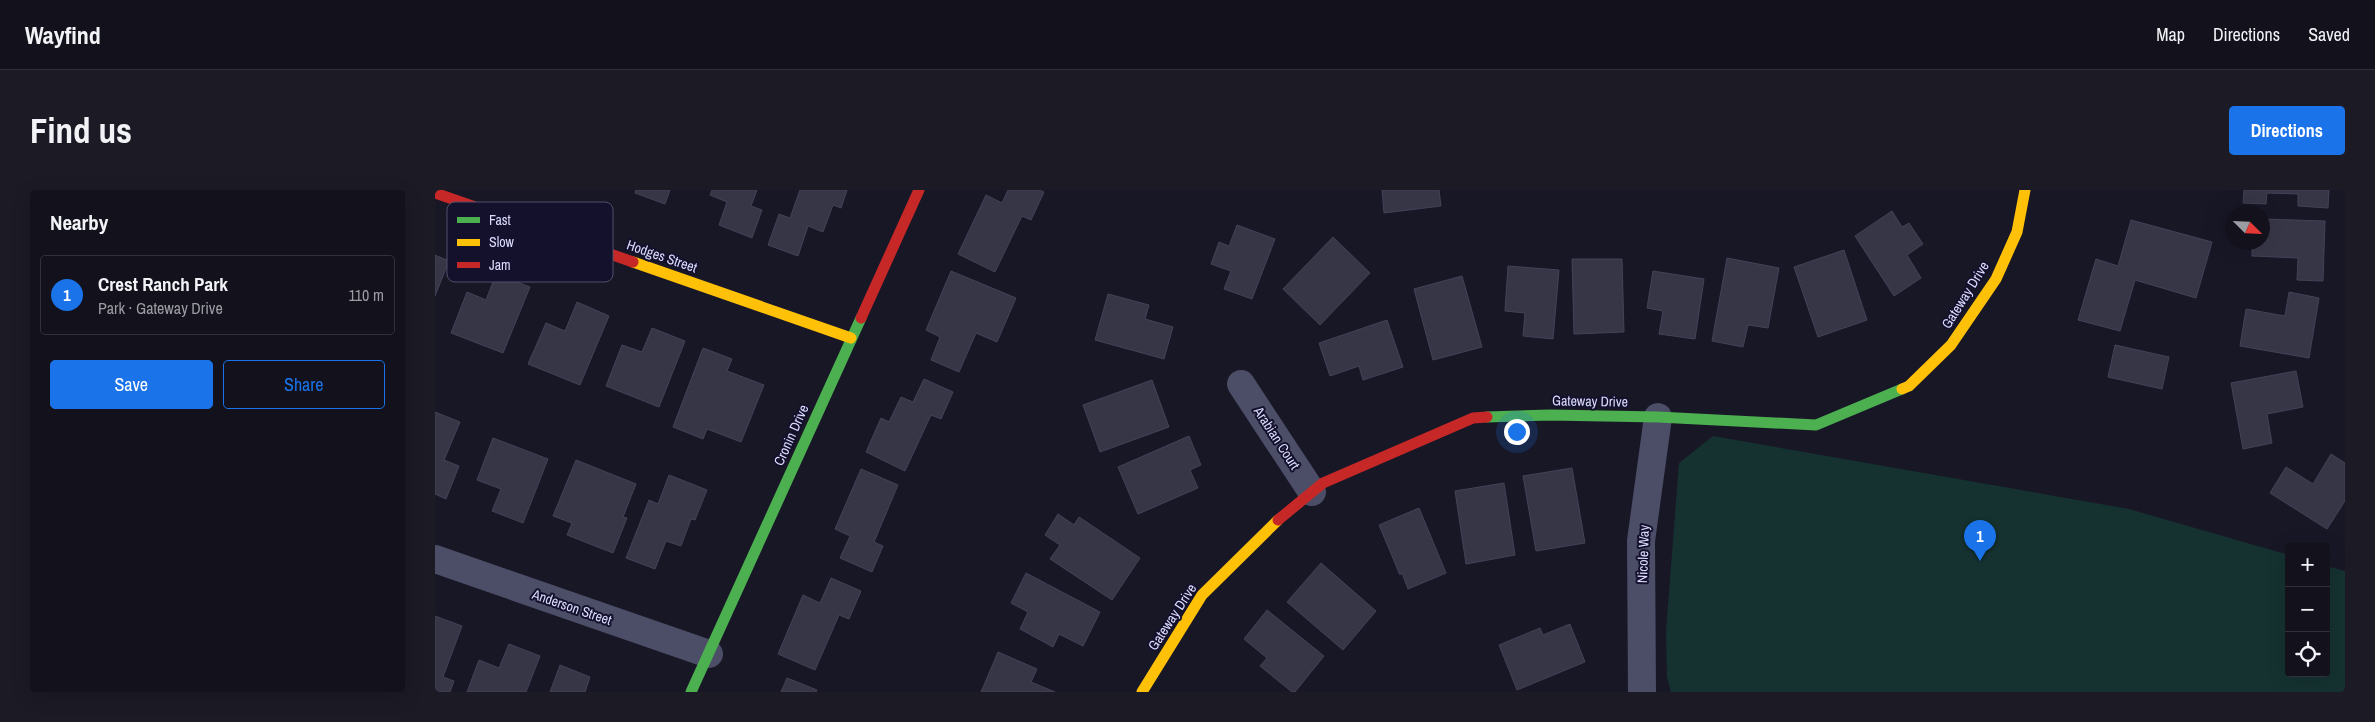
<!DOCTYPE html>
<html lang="en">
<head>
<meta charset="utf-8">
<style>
	:root { --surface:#12111c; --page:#1b1a25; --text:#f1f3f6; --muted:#9c9da3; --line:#31313b; --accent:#1a73e8 }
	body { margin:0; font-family:"Archivo Narrow",sans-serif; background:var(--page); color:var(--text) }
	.controls { position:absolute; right:15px; bottom:15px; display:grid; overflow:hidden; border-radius:5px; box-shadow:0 5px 20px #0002 }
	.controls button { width:45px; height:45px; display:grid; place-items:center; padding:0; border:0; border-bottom:1px solid var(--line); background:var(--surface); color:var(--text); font:25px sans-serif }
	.compass { position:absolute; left:1790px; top:15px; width:45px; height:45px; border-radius:50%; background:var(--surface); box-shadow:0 5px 20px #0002; rotate:114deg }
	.you { position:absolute; left:1081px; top:241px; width:18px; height:18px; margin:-12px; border:4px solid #fff; border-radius:50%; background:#1a73e8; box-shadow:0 0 0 8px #1a73e833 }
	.badge { display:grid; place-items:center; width:32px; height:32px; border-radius:50%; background:var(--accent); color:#fff; font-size:16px; font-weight:700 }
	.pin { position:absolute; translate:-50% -41px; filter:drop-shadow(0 1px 2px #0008) }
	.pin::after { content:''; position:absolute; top:26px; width:18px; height:15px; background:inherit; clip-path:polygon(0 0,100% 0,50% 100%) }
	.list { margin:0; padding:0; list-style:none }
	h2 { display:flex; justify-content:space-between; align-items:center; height:65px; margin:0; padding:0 20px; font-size:21px }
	h2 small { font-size:16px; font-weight:400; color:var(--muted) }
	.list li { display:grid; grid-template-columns:32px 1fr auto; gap:15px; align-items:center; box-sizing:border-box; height:80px; margin:0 10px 10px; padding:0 10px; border:1px solid var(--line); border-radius:5px }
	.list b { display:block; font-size:19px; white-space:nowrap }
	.list p { margin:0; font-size:16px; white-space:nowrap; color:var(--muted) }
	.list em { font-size:16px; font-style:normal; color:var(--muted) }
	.actions { display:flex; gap:10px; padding:15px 20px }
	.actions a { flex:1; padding:11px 0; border:1px solid var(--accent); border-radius:5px; text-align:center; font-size:18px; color:var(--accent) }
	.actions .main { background:var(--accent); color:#fff }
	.icon { flex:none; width:28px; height:28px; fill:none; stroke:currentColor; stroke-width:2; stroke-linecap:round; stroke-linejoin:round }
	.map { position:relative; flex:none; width:1910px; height:502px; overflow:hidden; border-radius:5px }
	header { display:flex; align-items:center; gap:30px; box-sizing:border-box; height:70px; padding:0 25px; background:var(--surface); border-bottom:1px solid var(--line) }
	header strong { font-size:24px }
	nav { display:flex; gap:28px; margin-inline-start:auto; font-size:18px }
	.intro { display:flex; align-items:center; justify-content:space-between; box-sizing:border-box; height:120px; padding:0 30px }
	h1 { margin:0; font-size:35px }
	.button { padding:12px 22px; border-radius:5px; background:var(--accent); color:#fff; font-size:18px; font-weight:700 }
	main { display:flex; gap:30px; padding:0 30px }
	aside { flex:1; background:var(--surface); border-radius:5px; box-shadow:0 5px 20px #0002 }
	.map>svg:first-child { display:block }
</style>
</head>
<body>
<header>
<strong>Wayfind</strong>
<nav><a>Map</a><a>Directions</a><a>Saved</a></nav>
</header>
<div class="intro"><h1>Find us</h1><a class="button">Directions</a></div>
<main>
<aside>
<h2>Nearby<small></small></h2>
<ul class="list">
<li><span class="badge">1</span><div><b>Crest Ranch Park</b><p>Park · Gateway Drive</p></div><em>110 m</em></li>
</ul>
<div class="actions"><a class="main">Save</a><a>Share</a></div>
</aside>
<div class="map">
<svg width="1910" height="502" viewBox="0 0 1910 502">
	<rect width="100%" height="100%" fill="#181726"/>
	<path fill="#153230" d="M1278,246L1694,319L1854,365V483H1891V376L1910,381V502H1236L1232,487L1231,441L1244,273Z"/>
	<path fill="#363647" stroke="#454258" d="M201,0H235L230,14L200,3Z
		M277,0H322L316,16L327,20L317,48L284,35L292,12L275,5Z
		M365,0H412L406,18L398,15L388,42L373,36L363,66L333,55L344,24L355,28Z
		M573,0H604L609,2L596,30L587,26L560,82L523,64L551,5L567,13Z
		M947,0H1004L1006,16L949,23Z
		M1809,0H1894L1893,18L1863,16V4L1832,3L1831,14L1808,13Z
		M1457,21L1467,37L1474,33L1488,54L1472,65L1486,88L1459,106L1420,46Z
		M1828,29L1890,31L1888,91L1862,90L1863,68L1817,66V52H1828Z
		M1696,30L1777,52L1761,108L1700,90L1685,141L1643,130L1661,69L1683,76Z
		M802,35L840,49L817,109L789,99L796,81L776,74L784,52L794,56Z
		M898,47L935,83L885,135L848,99Z
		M1409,60L1432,130L1383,147L1359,77Z
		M0,65L14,71L0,106Z
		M1292,68L1344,78L1333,138L1313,135L1308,157L1277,151Z
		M1137,69H1187L1189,142L1139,144Z
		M1073,76L1124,80L1118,149L1088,146L1090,123L1070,121Z
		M516,81L581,108L562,152L541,143L524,182L496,170L505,147L491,140Z
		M1218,81L1269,89L1260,149L1224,144L1228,121L1212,118Z
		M61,84L95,97L68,163L16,143L32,102L51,110Z
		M1027,86L1047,157L998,170L979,99Z
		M1854,102L1884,108L1874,168L1805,156L1811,119L1850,126Z
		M673,104L714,115L710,129L738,137L729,169L660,150Z
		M142,112L174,126L145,195L93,174L111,133L130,141Z
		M952,130L968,177L928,190L924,176L895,186L884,153Z
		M217,138L250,151L224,217L171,196L187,155L207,162Z
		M1680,155L1734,167L1727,199L1673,187Z
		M268,158L297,169L292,181L329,195L306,252L272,239L268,249L238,237Z
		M1861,181L1868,217L1832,224L1837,253L1808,259L1796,193Z
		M489,189L518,202L506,229L496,225L470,281L431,262L446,228L454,232L466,207L478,212Z
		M717,190L734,237L665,262L648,215Z
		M0,222L25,232L9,270L24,276L11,309L0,304Z
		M754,246L766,275L755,280L763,298L703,324L683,277Z
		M58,248L113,269L88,333L57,321L66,299L42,290Z
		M1896,264L1910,273V311L1892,339L1835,303L1851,277L1878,294Z
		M141,270L201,294L188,327L192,328L178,363L132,345L137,333L118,326Z
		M1137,278L1150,353L1101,361L1088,286Z
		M426,279L463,295L439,352L448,356L437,382L405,368L415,346L400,339Z
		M234,285L272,300L260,330L256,329L246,356L231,351L220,379L191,368L214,310L223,314Z
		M1069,293L1080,365L1031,374L1020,301Z
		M984,318L1011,383L973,399L967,383L965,385L944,335Z
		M623,324L639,335L644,327L705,368L677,410L615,369L625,355L610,345Z
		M886,373L941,421L908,460L852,412Z
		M591,383L665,422L648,456L624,444L618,457L585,439L593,422L576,413Z
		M396,388L426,401L414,429L404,425L380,480L343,464L368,405L385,413Z
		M832,420L889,466L860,502H857L825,476L832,468L809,449Z
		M0,426L27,436L8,487L19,491L15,502H0Z
		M1135,434L1150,472L1082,500L1064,455L1105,438L1108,445Z
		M74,454L105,466L91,502H32L44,470L64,478Z
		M563,462L602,479L596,492L620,502H546Z
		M125,475L155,487L150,502H115Z
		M352,488L382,500L381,502H346Z"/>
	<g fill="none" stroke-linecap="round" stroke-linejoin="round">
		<path stroke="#4c4d67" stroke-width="28" d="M806,194L877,302
			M0,369L274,464
			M1207,502L1206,351L1223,227"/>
		<path stroke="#4caf50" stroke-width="11" d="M1052,227L1115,225L1223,227L1381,235L1467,199
			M256,502L426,128"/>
		<path stroke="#ffc107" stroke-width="11" d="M198,72L416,148
			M1467,199L1474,196L1516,155L1561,89L1582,42L1590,0
			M707,502L767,405L843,330"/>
		<path stroke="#c62828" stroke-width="11" d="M0,3L198,72
			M426,128L484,0
			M843,330L888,293L1038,228L1052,227"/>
	</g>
	<g text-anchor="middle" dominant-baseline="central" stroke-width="4" stroke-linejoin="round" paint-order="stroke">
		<g font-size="14" fill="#dddcff" stroke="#13112c">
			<text transform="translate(227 66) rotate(19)">Hodges Street</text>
			<text transform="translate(1530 105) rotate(-58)">Gateway Drive</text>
			<text transform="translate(1155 211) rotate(1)">Gateway Drive</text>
			<text transform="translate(356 245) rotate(-66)">Cronin Drive</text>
			<text transform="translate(842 248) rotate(57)">Arabian Court</text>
			<text transform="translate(1208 364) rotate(-88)">Nicole Way</text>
			<text transform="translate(137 417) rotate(19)">Anderson Street</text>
			<text transform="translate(737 427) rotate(-57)">Gateway Drive</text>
		</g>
	</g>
	<rect x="12" y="12" width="166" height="80" rx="8" fill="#13112c" stroke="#504e6b" stroke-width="1"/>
	<rect x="22" y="27" width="23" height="6" fill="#4caf50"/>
	<rect x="22" y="49" width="23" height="7" fill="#ffc107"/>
	<rect x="22" y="72" width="23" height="6" fill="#c62828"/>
	<g font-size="14" fill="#dddcff">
		<text x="54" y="35">Fast</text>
		<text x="54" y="57">Slow</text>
		<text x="54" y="80">Jam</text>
	</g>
</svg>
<div class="controls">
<button>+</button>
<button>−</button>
<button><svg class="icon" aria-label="locate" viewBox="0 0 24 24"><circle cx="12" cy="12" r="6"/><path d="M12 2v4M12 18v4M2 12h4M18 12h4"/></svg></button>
</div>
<svg class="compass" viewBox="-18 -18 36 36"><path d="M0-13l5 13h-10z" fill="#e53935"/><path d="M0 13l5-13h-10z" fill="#9c9da3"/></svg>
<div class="you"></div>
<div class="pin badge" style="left:1545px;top:371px">1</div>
</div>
</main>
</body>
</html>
